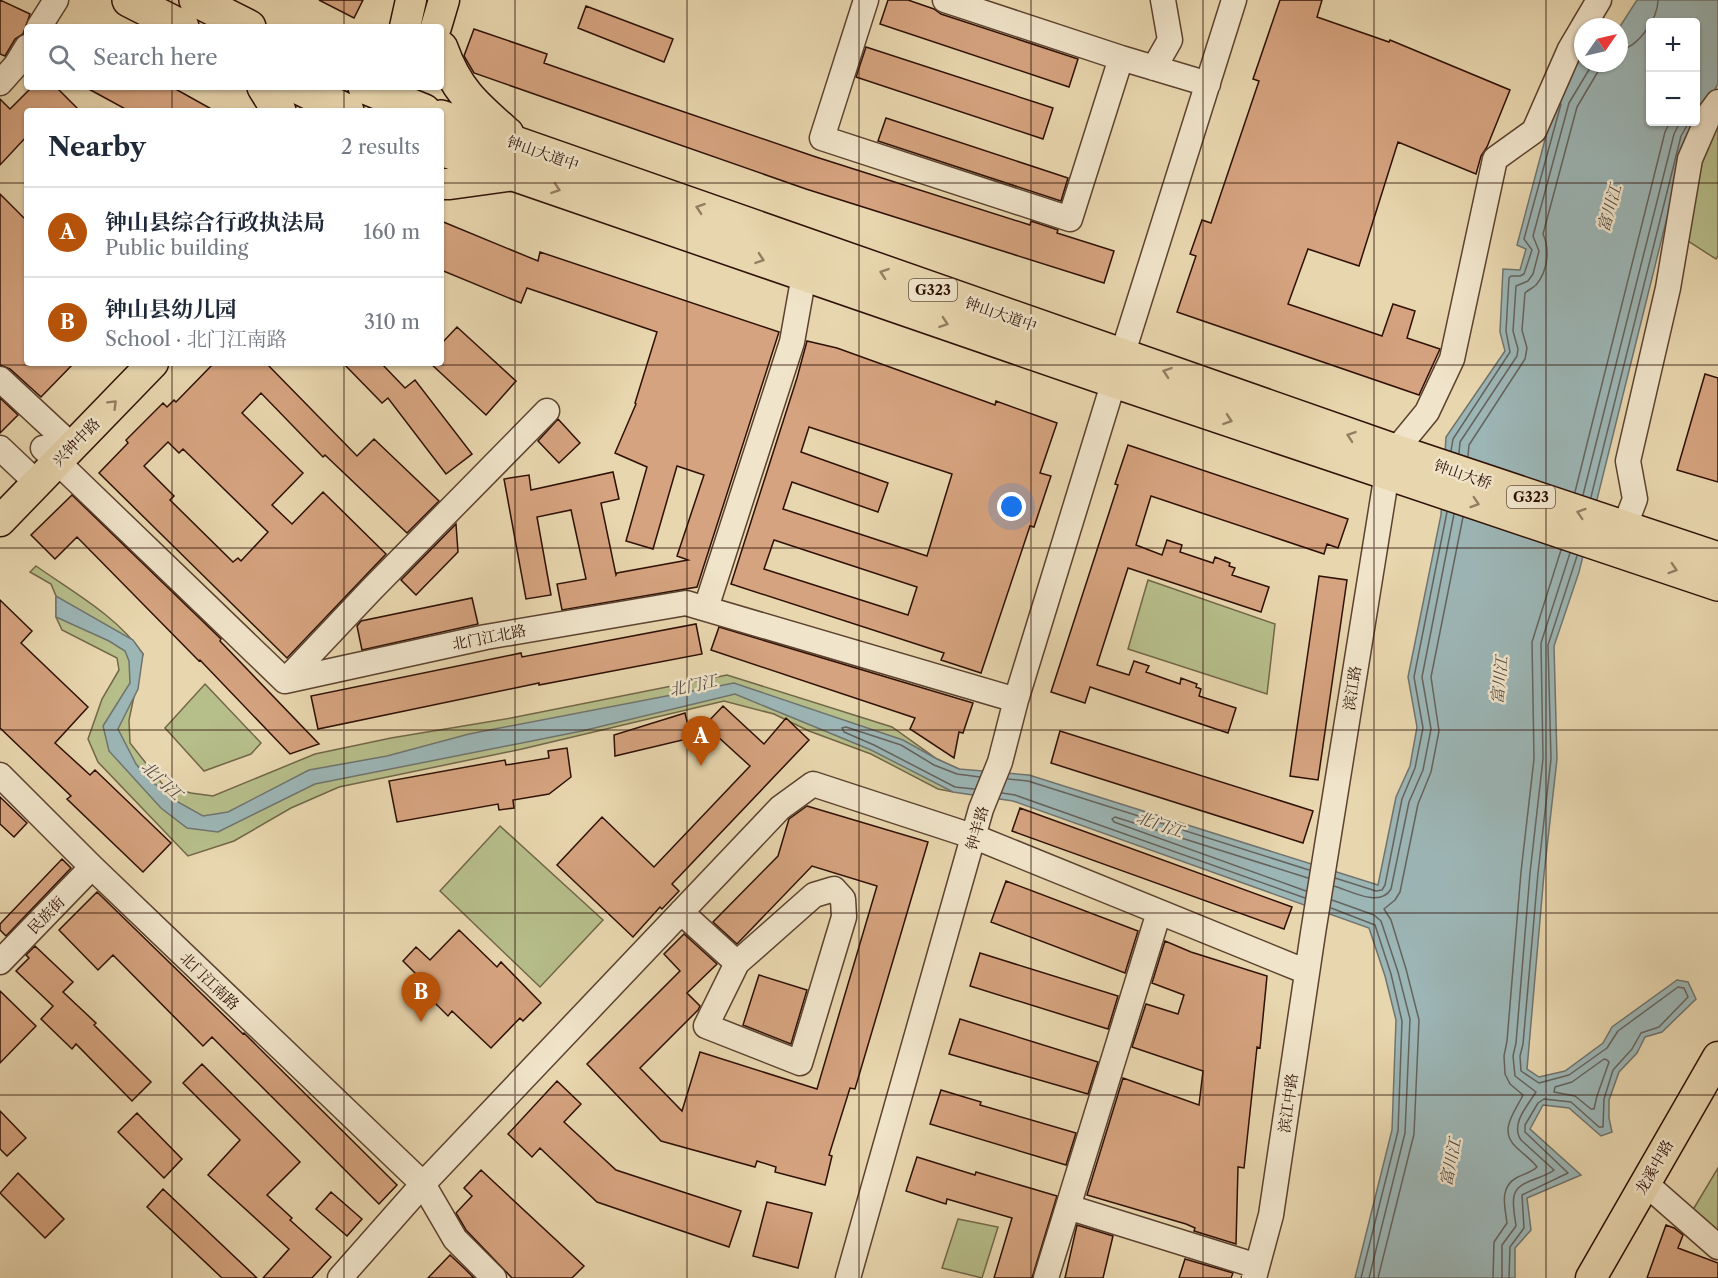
<!DOCTYPE html>
<html lang="en">
<head>
<meta charset="utf-8">
<style>
	:root { --surface:#fff; --page:#f6f6f7; --text:#1f2937; --muted:#747a83; --line:#e0e1e3; --accent:#b45309 }
	body { margin:0; font-family:"Libre Caslon Text","Noto Serif SC",serif; background:var(--page); color:var(--text) }
	.controls { position:absolute; right:18px; top:18px; display:grid; overflow:hidden; border-radius:6px; box-shadow:0 2px 4px #0004 }
	.controls button { width:54px; height:54px; display:grid; place-items:center; padding:0; border:0; border-bottom:2px solid var(--line); background:var(--surface); color:var(--text); font:30px sans-serif }
	.compass { position:absolute; left:1574px; top:18px; width:54px; height:54px; border-radius:50%; background:var(--surface); box-shadow:0 2px 4px #0004; rotate:56deg }
	.you { position:absolute; left:1012px; top:507px; width:21px; height:21px; margin:-15px; border:4px solid #fff; border-radius:50%; background:#1a73e8; box-shadow:0 0 0 9px #1a73e833 }
	.badge { display:grid; place-items:center; width:39px; height:39px; border-radius:50%; background:var(--accent); color:#fff; font-size:20px; font-weight:700 }
	.pin { position:absolute; translate:-50% -50px; filter:drop-shadow(0 2px 3px #0008) }
	.pin::after { content:''; position:absolute; top:32px; width:21px; height:18px; background:inherit; clip-path:polygon(0 0,100% 0,50% 100%) }
	.list { margin:0; padding:0; list-style:none }
	h2 { display:flex; justify-content:space-between; align-items:center; height:78px; margin:0; padding:0 24px; font-size:26px }
	h2 small { font-size:20px; font-weight:400; color:var(--muted) }
	.list li { display:grid; grid-template-columns:39px 1fr auto; gap:18px; align-items:center; box-sizing:border-box; height:90px; padding:0 24px; border-top:2px solid var(--line) }
	.list b { display:block; font-size:22px; white-space:nowrap }
	.list p { margin:0; font-size:20px; white-space:nowrap; color:var(--muted) }
	.list em { font-size:20px; font-style:normal; color:var(--muted) }
	.icon { flex:none; width:33px; height:33px; fill:none; stroke:currentColor; stroke-width:2; stroke-linecap:round; stroke-linejoin:round }
	.map { position:relative; flex:none; width:1718px; height:1278px; overflow:hidden }
	.search { position:absolute; background:var(--surface); box-shadow:0 2px 4px #0004; left:24px; top:24px; width:420px; height:66px; display:flex; align-items:center; gap:15px; box-sizing:border-box; padding:0 21px; border-radius:6px; color:var(--muted); font-size:22px }
	.panel { position:absolute; background:var(--surface); box-shadow:0 2px 4px #0004; left:24px; top:108px; width:420px; height:258px; border-radius:6px }
	.map>svg:first-child { display:block }
</style>
</head>
<body>
<div class="map">
<svg width="1718" height="1278" viewBox="0 0 1718 1278">
	<rect width="100%" height="100%" fill="#e8d6ae"/>
	<filter id="stains"><feTurbulence type="fractalNoise" baseFrequency=".00333" numOctaves="4"/><feColorMatrix values="0 0 0 0 .2 0 0 0 0 .09 0 0 0 0 .02 0 0 0 .5 -.17"/></filter>
	<radialGradient id="worn" r=".72"><stop offset=".6" stop-color="#630" stop-opacity="0"/><stop offset="1" stop-color="#630" stop-opacity=".3"/></radialGradient>
	<path fill="#b6be8a" stroke="#726748" stroke-width="1.5" d="M1718,117V256L1716,259L1677,234L1697,152Z
		M36,566C73,592 117,616 143,654L129,720L130,743L164,786L191,793L213,796L315,754L391,738L511,718L727,675L892,727L937,759L959,769L953,792L938,789L871,754L809,731L774,714L724,701L522,749L339,787L291,808L234,841L188,856L98,762L88,739L102,699L119,670L117,658L62,630L56,617V596L51,584L30,572Z
		M1148,580L1275,624L1267,694L1128,649Z
		M205,684L261,743L251,754L204,771L165,728Z
		M500,826L603,920L540,987L440,891Z
		M1718,1168V1241L1691,1213Z
		M958,1219L998,1227L982,1278L942,1268Z"/>
	<path fill="#9cb6b6" stroke="#70746f" stroke-width="1.5" fill-rule="evenodd" d="M1637,0H1718V84L1687,137L1579,572L1554,646L1557,759L1544,874L1527,1069L1539,1077L1565,1071L1603,1043L1612,1027L1677,980L1688,982L1696,999L1662,1032L1645,1037L1637,1053L1619,1072L1609,1100V1118L1612,1132L1601,1136L1569,1108L1543,1105L1530,1129L1581,1175L1527,1198L1531,1230L1515,1248V1278H1355L1392,1130L1396,1020L1385,976L1369,928L1013,801L953,792L871,750L735,694L582,731L315,784L218,832L187,828L161,808L109,751L103,726L130,683L129,661L125,651L109,641L56,617V596L133,640L143,654L138,689L118,729L136,764L150,780L176,801L203,816L228,812L309,770L387,756L469,734L734,683L903,740L937,759L959,769L1029,775L1378,885L1396,797L1410,766L1417,727L1408,677L1441,515L1446,437L1505,351L1500,332L1503,269L1520,270L1526,249L1517,245L1556,98L1583,53V63H1619V28ZM1650,22H1696V122H1650Z"/>
	<g fill="none" stroke-linecap="round" stroke-linejoin="round">
		<path stroke="#65635e" stroke-width="1.5" d="M1619,50C1638,48 1658,18 1658,0
			M1451,451L1453,439L1510,352L1506,331L1509,278L1511,276H1520L1524,274L1532,250L1524,239L1561,104
			M1459,453L1460,442L1517,356L1518,349L1513,331L1516,286L1528,281L1533,274L1539,251L1533,236L1569,103L1593,63
			M1468,456L1469,445L1525,359L1527,348L1522,330L1525,293C1528,290 1533,288 1536,285C1548,271 1550,249 1543,234L1577,107L1603,63
			M1575,492L1665,132L1670,122
			M1583,495L1674,134L1680,122
			M1591,497L1681,136L1689,122
			M1008,779L1028,781L1309,870
			M974,789L955,787L874,745L844,732L842,728L846,727L901,745L934,765L957,774L980,777
			M1002,793L1015,795L1305,898
			M1335,878L1376,891L1382,890L1385,885L1402,799L1415,768L1423,728L1414,677L1447,512
			M1334,886C1351,891 1380,908 1391,889L1409,802L1423,770L1431,729L1422,677L1454,514
			M1306,891L1114,822L1112,819L1115,817L1308,878
			M1332,900L1374,915L1381,921L1398,972L1410,1019L1405,1133L1369,1278
			M1331,908L1375,925L1391,974L1402,1021L1398,1131L1361,1278
			M1604,1059L1607,1060L1609,1062L1597,1096L1594,1109H1591L1575,1096L1554,1092L1555,1087L1572,1082Z
			M1378,1278L1414,1134L1419,1020L1406,969L1391,920L1384,909L1395,900L1400,892L1418,804L1431,772L1439,731L1431,677L1463,517
			M1493,1278L1494,1242L1507,1223C1505,1207 1499,1188 1516,1178C1523,1174 1531,1173 1537,1167C1532,1160 1523,1154 1516,1147C1498,1130 1515,1112 1523,1095L1510,1084L1505,1074L1504,1056L1507,1041L1521,872L1534,759L1532,642L1561,550
			M1502,1278V1245L1516,1226C1515,1217 1512,1205 1514,1196C1517,1180 1544,1179 1554,1170L1521,1140C1510,1124 1528,1105 1536,1092L1515,1076L1513,1056L1516,1043L1530,873L1543,759L1541,643L1570,553
			M1509,1278L1510,1247L1524,1228L1522,1195L1568,1173L1525,1132V1125L1538,1103L1544,1099L1571,1102L1599,1127H1603L1604,1099L1613,1070L1632,1049L1641,1033L1659,1027L1688,997L1684,988L1678,987L1618,1031L1607,1048L1569,1075L1539,1083L1521,1071L1520,1056L1523,1044L1538,873L1551,759L1548,645L1577,556"/>
	</g>
	<path fill="#d5a37f" stroke="#2e1005" stroke-width="1.5" fill-rule="evenodd" d="M0,0L30,14L23,34L15,39L5,56L0,54Z
		M319,0H363L354,18Z
		M888,0H908L934,9L941,14L1078,59L1069,87L880,24Z
		M1280,0H1322L1317,17L1389,42L1390,40L1510,90L1487,147L1481,156L1476,174L1398,142L1359,266L1308,249L1288,304L1382,336L1393,304L1415,311L1407,338L1440,349L1419,395L1177,312L1196,256L1190,254L1202,220L1211,223L1259,81L1253,79Z
		M586,6L673,39L664,62L578,28Z
		M474,29L547,54L544,63L658,103L816,157L1030,225L1031,221L1058,230L1057,233L1114,251L1104,283L806,189L474,73L464,56Z
		M866,47L1053,108L1043,139L856,77Z
		M32,87H56L80,111H27V136L0,165V99L10,109Z
		M85,87H172L215,111H129Z
		M886,118L1068,178L1061,201L878,141Z
		M0,194L27,221V363H74L41,397L10,369L0,365Z
		M441,221L538,261L540,252L779,332L697,587L562,610L557,584L586,579L571,510L537,517L551,595L526,599L504,479L529,475L531,490L613,472L619,499L601,503L616,575L617,573L688,560L677,556L704,475L677,466L653,549L626,541L647,467L615,453L636,404L635,403L657,332L527,288L521,303L441,270Z
		M457,327L516,381L486,415L430,363H441V344Z
		M807,341L837,348L995,405L996,401L1057,423L1040,473L1051,476L1034,527L1030,526L981,673L941,660L944,653L731,584L797,378ZM809,427L952,474L927,556L783,509L792,482L878,512L888,483L801,452ZM774,540L917,587L908,615L764,569Z
		M214,363H266L357,456L374,439L439,501L407,533L325,455L323,457L261,393L242,413L303,473L272,505L292,524L323,492L386,554L287,658L99,473L128,443L126,440L163,403L167,407L174,400L176,402ZM168,442L179,453L183,449L268,532L241,561L238,558L233,562L170,500L174,496L144,466Z
		M343,363H381L405,388L415,380L472,454L446,474L388,398L382,403Z
		M1705,374L1718,378V482L1677,470Z
		M0,398L18,415L0,433Z
		M558,419L580,443L559,463L538,441Z
		M1128,445L1348,519L1338,548L1327,544L1324,554L1151,496L1136,545L1162,555L1167,540L1182,545L1180,552L1213,563L1215,557L1230,563L1229,566L1235,568L1232,575L1269,587L1261,612L1128,568L1097,665L1129,675L1134,661L1149,666L1146,672L1180,684L1181,678L1197,684L1196,687L1201,689L1199,696L1236,708L1228,733L1090,687L1085,703L1051,692L1118,485L1115,484Z
		M72,495L221,639L220,641L319,744L290,754L200,660L199,661L77,537L55,559L31,535Z
		M456,524L458,552L416,595L401,580Z
		M1319,576L1347,580L1318,780L1290,776Z
		M472,598L478,624L362,650L357,626L361,621Z
		M0,600L32,631L21,643L88,707L55,743L90,775L95,770L171,843L143,872L67,799L71,796L0,728Z
		M696,624L702,654L539,685V683L318,729L311,696L521,653L522,657Z
		M719,627L973,703L963,733L959,732L954,758L910,729L915,718L711,650Z
		M723,706L764,744L786,718L809,740L672,884L679,891L662,909L660,907L633,937L557,865L602,817L654,867L750,766L705,725Z
		M685,713L691,738L615,756L614,735Z
		M1060,731L1313,811L1303,843L1051,763Z
		M567,748L571,777L549,794L513,800L514,808L499,810L498,804L397,822L389,781L505,760L506,765L549,758L548,751Z
		M0,797L27,823L14,837L0,824Z
		M807,806L928,842L855,1089L850,1088L829,1155L832,1156L825,1185L775,1172L776,1167L757,1161L755,1167L661,1141L587,1064L680,971L664,954L684,934L717,964L687,993L700,1006L698,1010L640,1068L682,1111L700,1052L817,1089L877,886L812,866L737,944L713,922L778,856L789,819Z
		M1020,808L1292,907L1284,929L1012,831Z
		M62,859L71,868L6,936L0,930V924Z
		M1006,881L1138,931L1125,973L991,922Z
		M97,892L243,1034L244,1033L397,1185L379,1204L212,1037L203,1046L113,955L98,970L59,930Z
		M459,930L497,967L501,962L541,1003L523,1021L520,1018L491,1048L452,1011L448,1016L425,993L430,988L403,961L416,947L430,960Z
		M1165,941L1191,952L1267,976L1260,1048L1257,1047L1244,1168L1238,1167L1236,1244L1194,1231L1195,1228L1186,1224L1087,1195L1123,1078L1199,1105L1203,1071L1132,1047L1146,1004L1178,1014L1184,995L1152,983Z
		M35,946L73,982L63,992L96,1023L94,1025L151,1082L132,1101L76,1044L72,1049L41,1019L53,1006L16,971L29,958L26,955Z
		M980,953L1118,996L1108,1029L970,986Z
		M759,975L807,990L791,1044L743,1025Z
		M0,991L36,1026L0,1063Z
		M960,1019L1098,1062L1088,1094L949,1054Z
		M202,1064L300,1162L267,1195L292,1218L290,1220L331,1257L312,1278H263L289,1249L208,1175L240,1140L183,1083Z
		M557,1081L581,1104L564,1122L616,1170L741,1211L729,1247L597,1202L540,1148L532,1157L508,1134Z
		M941,1090L981,1102L980,1105L1076,1133L1066,1165L930,1124Z
		M0,1111L26,1138L7,1156L0,1149Z
		M137,1113L182,1159L164,1178L118,1132Z
		M917,1157L975,1175L976,1172L1057,1196L1032,1278H994L1012,1218L947,1199L946,1204L906,1191Z
		M481,1170L584,1266L572,1278H512L466,1230L456,1213L472,1196L464,1188Z
		M18,1173L64,1219L45,1238L0,1193Z
		M163,1189L257,1278H222L147,1207Z
		M331,1192L362,1219L347,1236L316,1209Z
		M767,1202L812,1213L798,1268L753,1256Z
		M1077,1225L1113,1236L1103,1278H1065Z
		M1666,1225L1674,1228L1683,1235L1678,1248L1718,1263V1278H1647Z
		M450,1255L465,1269L474,1278H428Z
		M1185,1259L1233,1273L1231,1278H1179Z"/>
	<g fill="none" stroke-linecap="round" stroke-linejoin="round">
		<defs>
			<path id="minor" d="M866,0L822,138L1070,219L1121,58
				M945,0L1121,58L1208,84
				M39,27L56,0
				M1583,27L1599,0
				M1154,68L1170,40L1163,0
				M0,83L16,65L27,47
				M0,379L72,446
				M0,448L37,483
				M43,448L285,681L486,637L686,603L1016,700
				M1624,528L1635,499L1628,461L1668,288L1690,159L1710,113L1718,102
				M706,608L792,342L807,258
				M285,681L371,590L547,411
				M0,775L92,867L423,1184L455,1239L494,1278
				M681,912L737,963L814,895L834,889L843,899L844,917L800,1063L706,1026L737,963
				M0,962L92,867
				M1645,1183L1718,1247
				M1068,1207L1257,1266
				M340,1278L423,1184L780,808L813,784L975,837L1307,972
				M848,1278L981,809L1000,762L1016,700L1114,381L1234,0
				M1046,1278L1159,912
				M1254,1278L1271,1215L1313,933L1387,473L1395,451L1427,412L1452,359L1495,159L1534,131L1570,49L1583,27"/>
			<path id="major" d="M405,27L411,0
				M436,27L444,0
				M441,184H450L515,175
				M0,521L153,363
				M1591,1278L1718,1057"/>
			<path id="highway" d="M129,0L182,27
				M196,0L249,27
				M441,48C456,90 474,105 507,134
				M264,87L279,111
				M298,87L347,111
				M365,87L424,111
				M441,117L1395,451L1718,559
				M441,149L1114,381L1718,584"/>
		</defs>
		<use href="#minor" stroke="#5c422f" stroke-width="27"/>
		<use href="#major" stroke="#2e1005" stroke-width="33"/>
		<use href="#highway" stroke="#2e1005" stroke-width="36"/>
		<use href="#minor" stroke="#f0e4ca" stroke-width="24"/>
		<use href="#major" stroke="#e8d6ae" stroke-width="30"/>
		<use href="#highway" stroke="#e8d6ae" stroke-width="33"/>
	</g>
	<defs><path id="oneway-chevron" d="M-2-3.5L2.5 0L-2 3.5" fill="none" stroke-width="1.6" stroke-linecap="round" stroke-linejoin="round" transform="scale(1.5)"/></defs>
	<g stroke="#947d62">
		<use href="#oneway-chevron" transform="translate(556 189) rotate(19)"/>
		<use href="#oneway-chevron" transform="translate(700 208) rotate(-161)"/>
		<use href="#oneway-chevron" transform="translate(760 259) rotate(19)"/>
		<use href="#oneway-chevron" transform="translate(884 273) rotate(-161)"/>
		<use href="#oneway-chevron" transform="translate(944 323) rotate(19)"/>
		<use href="#oneway-chevron" transform="translate(1167 372) rotate(-161)"/>
		<use href="#oneway-chevron" transform="translate(113 404) rotate(-45)"/>
		<use href="#oneway-chevron" transform="translate(1228 420) rotate(19)"/>
		<use href="#oneway-chevron" transform="translate(1351 436) rotate(-161)"/>
		<use href="#oneway-chevron" transform="translate(1475 503) rotate(18)"/>
		<use href="#oneway-chevron" transform="translate(1581 513) rotate(-162)"/>
		<use href="#oneway-chevron" transform="translate(1673 569) rotate(18)"/>
	</g>
	<path fill="none" stroke="#2e1005" stroke-width="1.5" stroke-opacity="0.55" d="M172,0V27M344,0V27M515,0V1278M687,0V1278M859,0V1278M1031,0V1278M1203,0V1278M1374,0V1278M1546,0V1278M172,87V111M344,87V111M0,183H27M441,183H1718M172,363V1278M344,363V1278M0,365H1718M0,548H1718M0,730H1718M0,913H1718M0,1095H1718"/>
	<g text-anchor="middle" dominant-baseline="central" stroke-width="5" stroke-linejoin="round" paint-order="stroke">
		<g fill="#f0e4ca" stroke="#685040" stroke-width="1.5">
			<rect x="909" y="279" width="48" height="22" rx="4.5"/>
			<rect x="1507" y="486" width="48" height="22" rx="4.5"/>
		</g>
		<g font-size="14" font-weight="bold" fill="#2e1005">
			<text x="933" y="290">G323</text>
			<text x="1531" y="497">G323</text>
		</g>
		<g font-size="15" fill="#2e1005" stroke="#f0e4ca">
			<text transform="translate(543 153) rotate(19)">钟山大道中</text>
			<text transform="translate(1001 314) rotate(19)">钟山大道中</text>
			<text transform="translate(76 442) rotate(-46)">兴钟中路</text>
			<text transform="translate(1463 474) rotate(19)">钟山大桥</text>
			<text transform="translate(489 637) rotate(-11)">北门江北路</text>
			<text transform="translate(1352 688) rotate(-81)">滨江路</text>
			<text transform="translate(977 828) rotate(-74)">钟羊路</text>
			<text transform="translate(46 915) rotate(-46)">民族街</text>
			<text transform="translate(210 981) rotate(44)">北门江南路</text>
			<text transform="translate(1288 1103) rotate(-82)">滨江中路</text>
			<text transform="translate(1654 1167) rotate(-60)">龙溪中路</text>
		</g>
		<g font-size="16" font-style="italic" fill="#544a43" stroke="#f0e4ca">
			<text transform="translate(1609 208) rotate(-74)">富川江</text>
			<text transform="translate(1499 680) rotate(-84)">富川江</text>
			<text transform="translate(693 685) rotate(-12)">北门江</text>
			<text transform="translate(162 780) rotate(43)">北门江</text>
			<text transform="translate(1160 824) rotate(19)">北门江</text>
			<text transform="translate(1450 1162) rotate(-78)">富川江</text>
		</g>
	</g>
	<rect width="100%" height="100%" filter="url(#stains)"/>
	<rect width="100%" height="100%" fill="url(#worn)"/>
</svg>
<div class="controls">
<button>+</button>
<button>−</button>
</div>
<svg class="compass" viewBox="-18 -18 36 36"><path d="M0-13l5 13h-10z" fill="#e53935"/><path d="M0 13l5-13h-10z" fill="#747a83"/></svg>
<div class="you"></div>
<div class="pin badge" style="left:701px;top:766px">A</div>
<div class="pin badge" style="left:421px;top:1022px">B</div>
<div class="search"><svg class="icon" aria-label="search" viewBox="0 0 24 24"><circle cx="10" cy="10" r="6"/><path d="M15 15l6 6"/></svg>Search here</div>
<section class="panel">
<h2>Nearby<small>2 results</small></h2>
<ul class="list">
<li><span class="badge">A</span><div><b>钟山县综合行政执法局</b><p>Public building</p></div><em>160 m</em></li>
<li><span class="badge">B</span><div><b>钟山县幼儿园</b><p>School · 北门江南路</p></div><em>310 m</em></li>
</ul>
</section>
</div>
</body>
</html>
